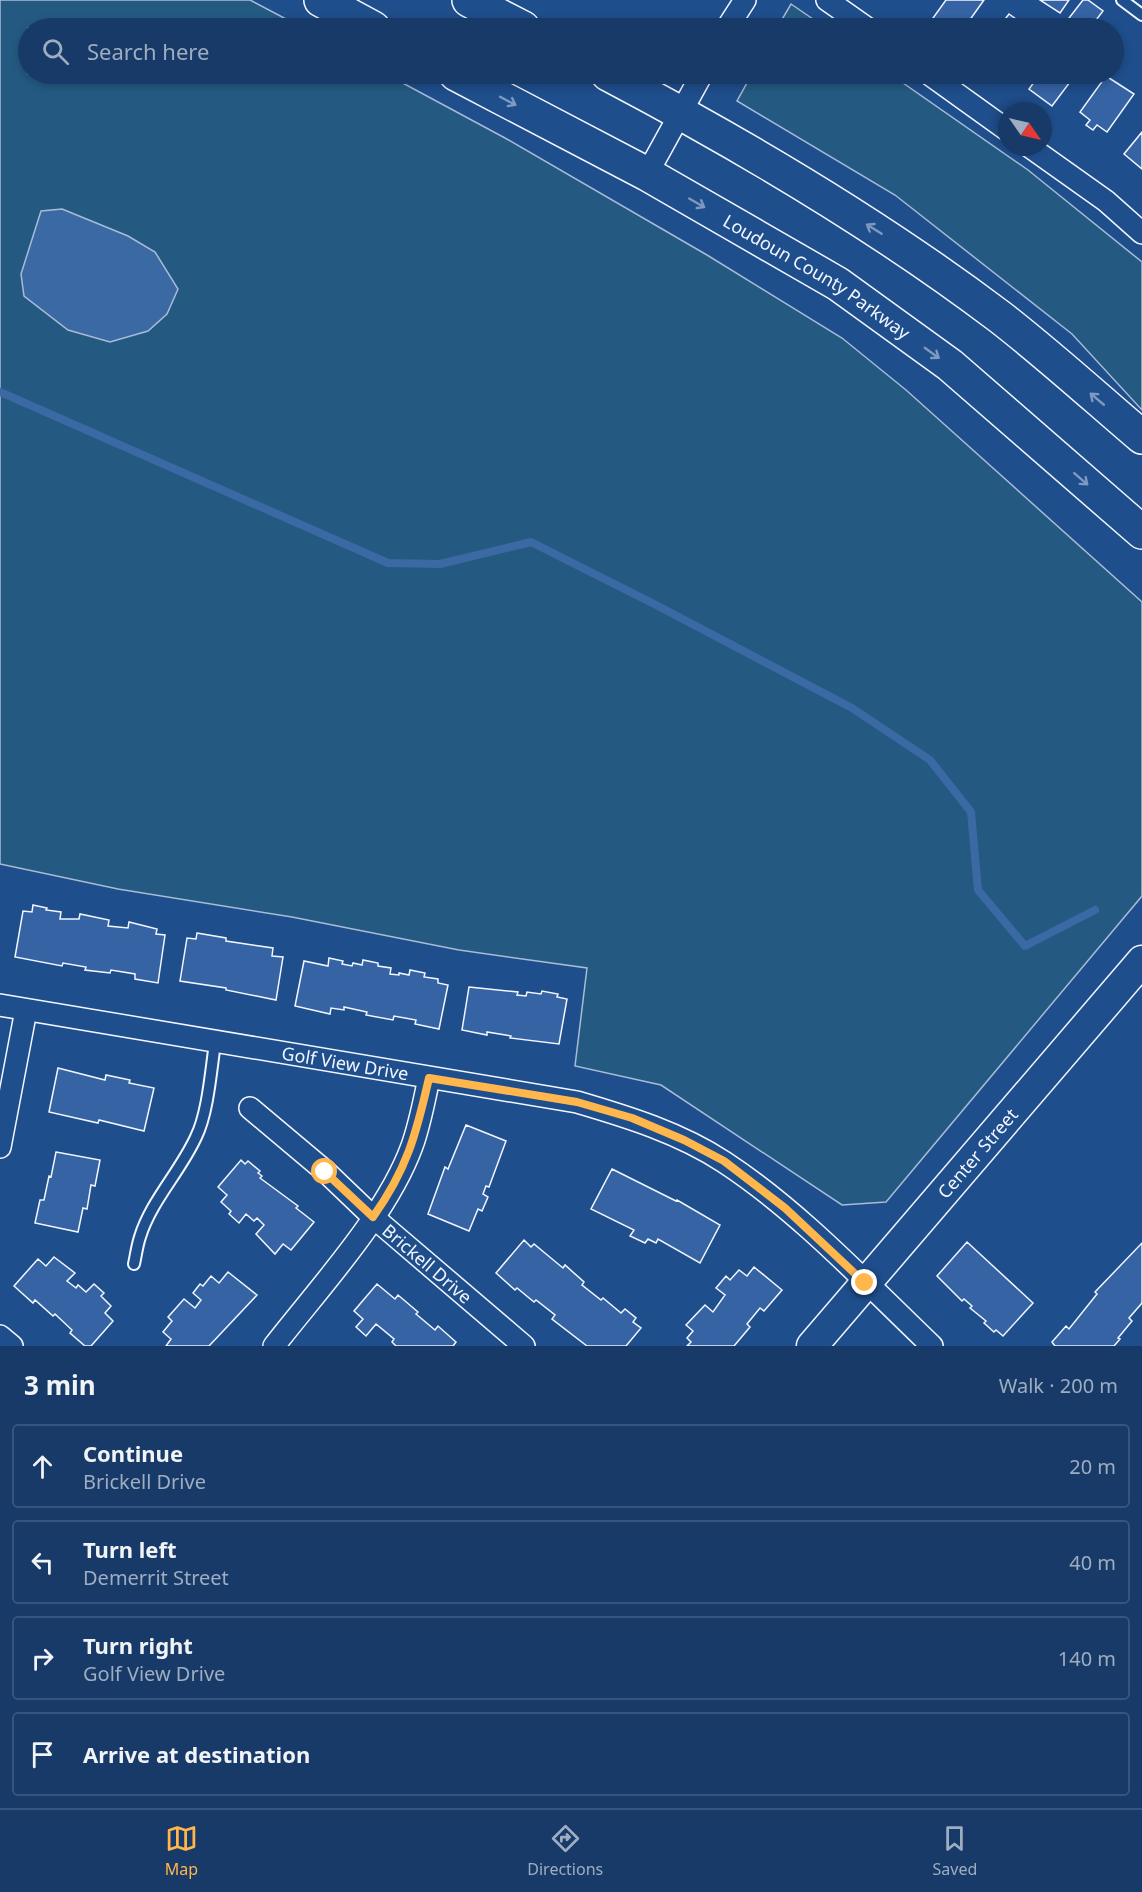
<!DOCTYPE html>
<html lang="en">
<head>
<meta charset="utf-8">
<style>
	:root { --surface:#173a69; --page:#20416f; --text:#f1f3f6; --muted:#9eadc0; --line:#36547d; --accent:#ffb74d }
	body { margin:0; font-family:"Noto Sans",sans-serif; background:var(--page); color:var(--text) }
	.compass { position:absolute; left:998px; top:102px; width:54px; height:54px; border-radius:50%; background:var(--surface); box-shadow:0 3px 9px #0003; rotate:124deg }
	.stop { position:absolute; width:18px; height:18px; margin:-14px; border:4px solid #ffb74d; border-radius:50%; background:#fff }
	.stop.end { background:#ffb74d; border-color:#fff; box-shadow:0 2px 6px #0008 }
	.list { margin:0; padding:0; list-style:none }
	h2 { display:flex; justify-content:space-between; align-items:center; height:78px; margin:0; padding:0 24px; font-size:26px }
	h2 small { font-size:20px; font-weight:400; color:var(--muted) }
	.list li { display:grid; grid-template-columns:39px 1fr auto; gap:18px; align-items:center; box-sizing:border-box; height:84px; margin:0 12px 12px; padding:0 12px; border:2px solid var(--line); border-radius:6px }
	.list b { display:block; font-size:22px; white-space:nowrap }
	.list p { margin:0; font-size:20px; white-space:nowrap; color:var(--muted) }
	.list em { font-size:20px; font-style:normal; color:var(--muted) }
	.icon { flex:none; width:33px; height:33px; fill:none; stroke:currentColor; stroke-width:2; stroke-linecap:round; stroke-linejoin:round }
	.map { position:relative; flex:none; width:1142px; height:1346px; overflow:hidden }
	.search { position:absolute; background:var(--surface); box-shadow:0 3px 9px #0003; left:18px; right:18px; top:18px; height:66px; display:flex; align-items:center; gap:15px; box-sizing:border-box; padding:0 21px; border-radius:33px; color:var(--muted); font-size:22px }
	.sheet { height:462px; background:var(--surface) }
	nav { display:flex; justify-content:space-around; align-items:center; box-sizing:border-box; height:84px; border-top:2px solid var(--line); background:var(--surface); font-size:16px; color:var(--muted) }
	nav a { display:grid; justify-items:center; gap:3px }
	nav .on { color:var(--accent) }
	.map>svg:first-child { display:block }
</style>
</head>
<body>
<div class="map">
<svg width="1142" height="1346" viewBox="0 0 1142 1346">
	<rect width="100%" height="100%" fill="#1f4e8c"/>
	<path fill="#245a82" stroke="#a8bbd7" stroke-width="1.5" d="M0,0H250L303,28H28V74H386L505,138L707,255L842,338L906,390L1142,602V896L886,1202L842,1205L661,1085L575,1066L587,968L459,950L292,917L118,889L0,864Z
		M791,4L826,28H777Z
		M752,74H890L1028,170L1142,262V410L1072,334L895,195L737,101Z"/>
	<path fill="#3b69a3" stroke="#a8bbd7" stroke-width="1.5" d="M62,209L128,236L155,252L178,289L167,314L148,331L110,342L68,330L24,296L21,274L41,211Z"/>
	<g fill="none" stroke-linecap="round" stroke-linejoin="round">
		<path stroke="#3b69a3" stroke-width="8" d="M0,392L388,563L440,564L531,542L660,607L852,708L930,760L971,812L978,890L1025,946L1095,910"/>
	</g>
	<path fill="#3563a3" stroke="#f2f6ff" stroke-width="1.5" d="M946,0H984L964,28L954,24L951,28H948L933,18Z
		M1040,0H1069L1060,13Z
		M1083,0H1088L1103,11L1090,28H1084L1069,18Z
		M1009,14L1023,24L1025,21L1035,28H998Z
		M1040,74H1076L1052,106L1029,89Z
		M1106,76L1134,94L1107,132L1097,125L1093,130L1086,125L1090,120L1080,112Z
		M1142,132V169L1124,154Z
		M33,905L47,908L46,910L61,912L60,919H79L80,914L109,920L108,926L128,928L129,922L157,929L156,934L165,935L158,983L135,979V974L111,970L110,973L85,970L86,967L63,963L62,966L15,957L23,911L32,912Z
		M197,933L226,938V941L273,948L272,956L283,957L276,1000L226,990V988L180,981L187,938L196,939Z
		M329,958L343,961L342,964L352,966L353,963L362,965L363,960L378,963V966L391,968L390,974L399,975V973L409,975L410,970L425,973L424,977L438,979V983L448,985L439,1029L415,1024L416,1020L394,1016L393,1020L366,1015L367,1012L344,1007V1010L331,1008L330,1014L295,1006L304,961L328,966Z
		M469,987L518,992L517,995L526,996L527,992L541,994L542,991L558,994L557,997L567,999L559,1044L510,1038L511,1036L487,1032V1035L462,1030Z
		M58,1068L105,1080L106,1075L130,1080L129,1083L154,1088L144,1131L99,1120L98,1123L49,1112Z
		M466,1125L506,1141L489,1187L486,1186L483,1194L488,1197L482,1211L478,1209L469,1231L428,1214L445,1167L448,1169Z
		M56,1152L100,1160L95,1186L91,1185L87,1209L83,1208L78,1232L35,1223L40,1200H44L49,1176L51,1177Z
		M241,1160L245,1164L248,1161L260,1171L258,1173L262,1176L260,1178L298,1206L296,1208L314,1222L291,1250L283,1244L275,1254L256,1234L264,1225L257,1218L254,1221L246,1214L239,1223L229,1214L231,1211L221,1202L227,1195L218,1187Z
		M612,1169L676,1201L677,1200L720,1225L700,1263L658,1239L656,1243L648,1239L645,1243L630,1236L634,1230L591,1209Z
		M524,1240L531,1247L534,1244L563,1268L565,1265L584,1282L582,1285L601,1300L603,1298L621,1313L625,1309L636,1318L633,1322L641,1328L626,1346H587L552,1319L555,1315L536,1300L534,1302L517,1288L515,1290L496,1273Z
		M967,1242L1033,1303L1003,1336L996,1330L994,1332L984,1323L986,1321L970,1308L972,1306L964,1299L962,1301L937,1276Z
		M1142,1243V1303L1129,1318L1132,1321L1118,1338L1120,1339L1114,1346H1055L1052,1342L1066,1326L1069,1329L1097,1294L1095,1292Z
		M54,1257L75,1273L67,1281L76,1288L78,1285L86,1292L94,1284L104,1293L101,1296L111,1306L105,1313L113,1321L91,1346H85L70,1333L72,1330L55,1314L53,1316L35,1300L33,1303L14,1286L38,1259L46,1266Z
		M754,1267L782,1290L764,1311L760,1308L747,1324L750,1327L734,1346H687L691,1342L687,1338L693,1331L686,1325L705,1305L713,1312L725,1295L716,1288L726,1276L730,1280L739,1270L747,1276Z
		M228,1272L257,1295L209,1346H166L171,1339L163,1332L172,1321L168,1317L184,1299L195,1308L201,1300L193,1293L200,1284L203,1286L211,1276L219,1283Z
		M377,1284L395,1299L398,1295L418,1312L416,1314L435,1330L438,1326L456,1342L453,1346H396L392,1342L394,1339L376,1324L366,1336L356,1327L363,1319L354,1311Z"/>
	<g fill="none" stroke-linecap="round" stroke-linejoin="round">
		<defs>
			<path id="lane" d="M1122,0L1142,15
				M134,1264C136,1255 137,1246 140,1237C151,1201 180,1172 196,1137C208,1113 211,1070 215,1043"/>
			<g id="street">
				<path d="M827,0L867,28"/>
				<path d="M727,28L745,0"/>
				<path d="M929,74L1007,130"/>
				<path d="M1030,147L1106,201L1142,233"/>
				<path d="M647,174L702,74"/>
				<path id="s1" d="M0,1005L577,1102C628,1117 680,1133 724,1162C799,1211 867,1284 932,1346"/>
				<path id="s2" d="M250,1108L325,1171L373,1217L524,1346"/>
				<path d="M0,1147L26,1010"/>
				<path d="M0,1336L12,1346"/>
				<path d="M274,1346C319,1288 387,1215 412,1146C420,1124 424,1101 429,1078"/>
			</g>
			<g id="secondary">
				<path id="s3" d="M812,1346L1142,961"/>
			</g>
			<g id="primary">
				<path d="M321,0L373,28"/>
				<path d="M469,0L523,28"/>
				<path id="s4" d="M456,74L647,174L838,284L950,365L1142,532"/>
				<path d="M608,74C743,145 877,224 1000,317C1049,355 1095,397 1142,437"/>
			</g>
		</defs>
		<use href="#lane" stroke="#f2f6ff" stroke-width="14"/>
		<use href="#street" stroke="#f2f6ff" stroke-width="24"/>
		<use href="#secondary" stroke="#f2f6ff" stroke-width="33"/>
		<use href="#primary" stroke="#f2f6ff" stroke-width="36"/>
		<use href="#lane" stroke="#1f4e8c" stroke-width="10"/>
		<use href="#street" stroke="#1f4e8c" stroke-width="21"/>
		<use href="#secondary" stroke="#1f4e8c" stroke-width="30"/>
		<use href="#primary" stroke="#1f4e8c" stroke-width="33"/>
	</g>
	<defs><path id="oneway-shaft" d="M-6 0H5M1.5-3L5.5 0L1.5 3" fill="none" stroke-width="1.6" stroke-linecap="round" stroke-linejoin="round" transform="scale(1.5)"/></defs>
	<g stroke="#7e9ac0">
		<use href="#oneway-shaft" transform="translate(508 101) rotate(28)"/>
		<use href="#oneway-shaft" transform="translate(697 203) rotate(30)"/>
		<use href="#oneway-shaft" transform="translate(874 229) rotate(-148)"/>
		<use href="#oneway-shaft" transform="translate(932 353) rotate(36)"/>
		<use href="#oneway-shaft" transform="translate(1097 399) rotate(-140)"/>
		<use href="#oneway-shaft" transform="translate(1081 479) rotate(41)"/>
	</g>
	<g fill="none" stroke-linecap="round" stroke-linejoin="round">
		<path stroke="#ffb74d" stroke-width="8" d="M325,1172L373,1217C407,1169 416,1135 429,1078L577,1102L632,1118L684,1140L724,1161L785,1208L865,1283"/>
	</g>
	<g text-anchor="middle" dominant-baseline="central" stroke-width="4.5" stroke-linejoin="round" paint-order="stroke">
		<g font-size="18" fill="#f2f6ff" stroke="#1f4e8c">
			<text stroke="none"><textPath href="#s4" startOffset="414">Loudoun County Parkway</textPath></text>
			<text stroke="none"><textPath href="#s1" startOffset="350">Golf View Drive</textPath></text>
			<text stroke="none"><textPath href="#s3" startOffset="254">Center Street</textPath></text>
			<text stroke="none"><textPath href="#s2" startOffset="236">Brickell Drive</textPath></text>
		</g>
	</g>
</svg>
<svg class="compass" viewBox="-18 -18 36 36"><path d="M0-13l5 13h-10z" fill="#e53935"/><path d="M0 13l5-13h-10z" fill="#9eadc0"/></svg>
<div class="stop" style="left:325px;top:1172px"></div>
<div class="stop end" style="left:865px;top:1283px"></div>
<div class="search"><svg class="icon" aria-label="search" viewBox="0 0 24 24"><circle cx="10" cy="10" r="6"/><path d="M15 15l6 6"/></svg>Search here</div>
</div>
<section class="sheet">
<h2>3 min<small>Walk · 200 m</small></h2>
<ul class="list">
<li><svg class="icon" aria-label="ahead" viewBox="0 0 24 24"><path d="M12 20V5M6 11l6-6 6 6"/></svg><div><b>Continue</b><p>Brickell Drive</p></div><em>20 m</em></li>
<li><svg class="icon" aria-label="left" viewBox="0 0 24 24"><path d="M17 20v-9H6M10 6l-5 5 5 5"/></svg><div><b>Turn left</b><p>Demerrit Street</p></div><em>40 m</em></li>
<li><svg class="icon" aria-label="right" viewBox="0 0 24 24"><path d="M7 20v-9h11M14 6l5 5-5 5"/></svg><div><b>Turn right</b><p>Golf View Drive</p></div><em>140 m</em></li>
<li><svg class="icon" aria-label="arrive" viewBox="0 0 24 24"><path d="M6 21V4h12l-3 4 3 4H6"/></svg><div><b>Arrive at destination</b></div></li>
</ul>
</section>
<nav>
<a class="on"><svg class="icon" aria-label="map" viewBox="0 0 24 24"><path d="M3 6l6-2 6 2 6-2v14l-6 2-6-2-6 2zM9 4v14M15 6v14"/></svg>Map</a>
<a><svg class="icon" aria-label="directions" viewBox="0 0 24 24"><path d="M12 3l9 9-9 9-9-9zM9 14v-3h6M13 9l2 2-2 2"/></svg>Directions</a>
<a><svg class="icon" aria-label="saved" viewBox="0 0 24 24"><path d="M7 4h10v16l-5-4-5 4z"/></svg>Saved</a>
</nav>
</body>
</html>
